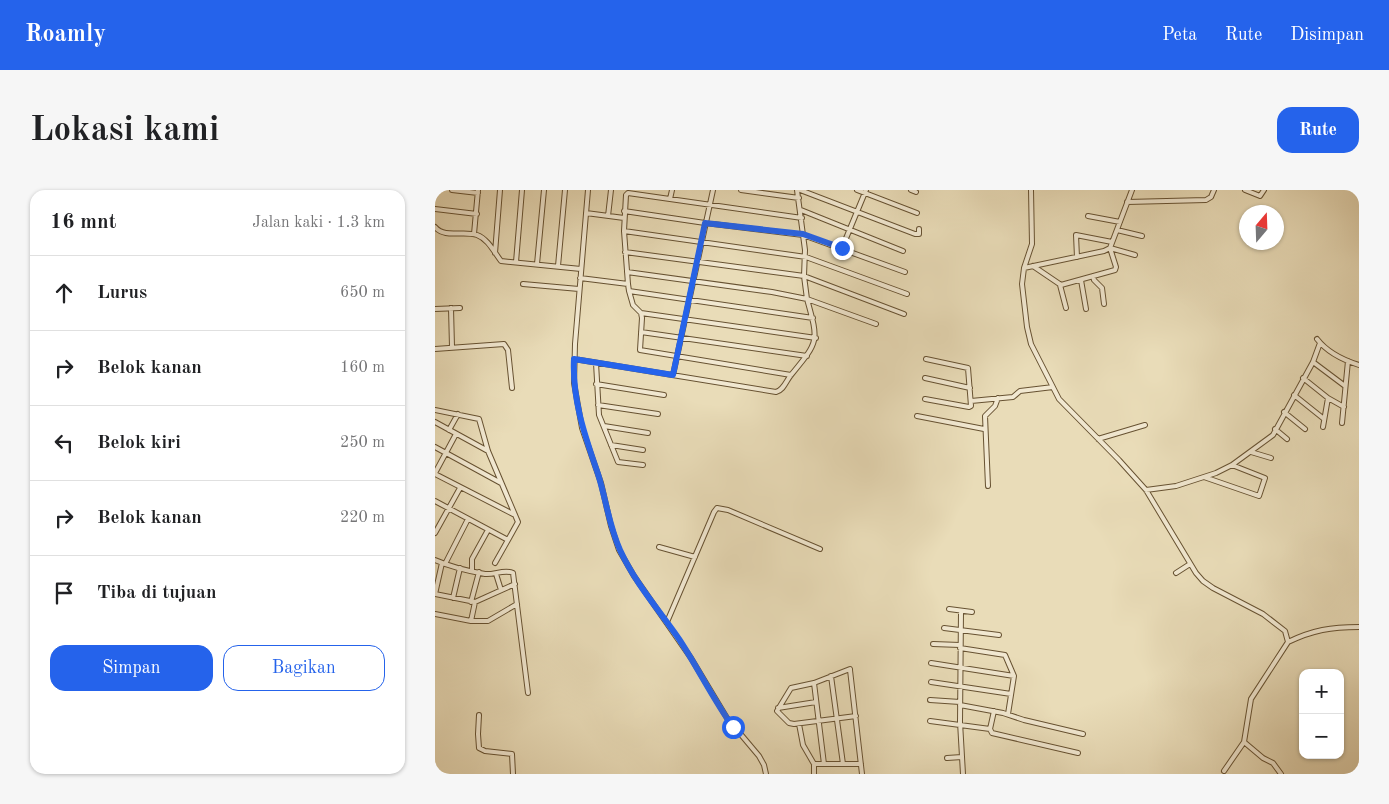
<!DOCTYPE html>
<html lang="id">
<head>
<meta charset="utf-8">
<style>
	:root { --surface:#fff; --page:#f6f6f6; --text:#202124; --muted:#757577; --line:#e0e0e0; --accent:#2563eb }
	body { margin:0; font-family:"Old Standard TT",serif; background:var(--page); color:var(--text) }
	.controls { position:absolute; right:15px; bottom:15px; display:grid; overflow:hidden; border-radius:10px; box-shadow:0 1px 4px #0004 }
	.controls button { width:45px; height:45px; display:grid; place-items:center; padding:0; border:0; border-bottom:1px solid var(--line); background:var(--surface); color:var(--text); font:25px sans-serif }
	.compass { position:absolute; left:804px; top:15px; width:45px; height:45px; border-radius:50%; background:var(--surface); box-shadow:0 1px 4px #0004; rotate:19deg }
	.stop { position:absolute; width:15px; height:15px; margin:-11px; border:4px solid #2563eb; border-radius:50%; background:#fff }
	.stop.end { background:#2563eb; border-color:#fff; box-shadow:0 1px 5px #0008 }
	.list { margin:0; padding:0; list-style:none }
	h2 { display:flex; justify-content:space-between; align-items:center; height:65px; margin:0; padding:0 20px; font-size:21px }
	h2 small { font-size:16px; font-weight:400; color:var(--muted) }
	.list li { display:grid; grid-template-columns:32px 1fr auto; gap:15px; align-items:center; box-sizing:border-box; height:75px; padding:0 20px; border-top:1px solid var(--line) }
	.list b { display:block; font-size:19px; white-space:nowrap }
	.list em { font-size:16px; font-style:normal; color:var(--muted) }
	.actions { display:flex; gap:10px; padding:15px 20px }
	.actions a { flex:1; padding:11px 0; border:1px solid var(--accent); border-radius:15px; text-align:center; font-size:18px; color:var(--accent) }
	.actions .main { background:var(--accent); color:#fff }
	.icon { flex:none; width:28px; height:28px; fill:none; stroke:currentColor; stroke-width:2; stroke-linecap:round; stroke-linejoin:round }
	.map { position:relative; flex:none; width:924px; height:584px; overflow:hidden; border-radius:15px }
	header { display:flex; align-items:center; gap:30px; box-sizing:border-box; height:70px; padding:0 25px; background:var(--accent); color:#fff }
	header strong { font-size:24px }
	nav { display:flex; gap:28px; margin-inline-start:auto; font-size:18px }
	.intro { display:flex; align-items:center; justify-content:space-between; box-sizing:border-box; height:120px; padding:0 30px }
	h1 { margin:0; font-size:35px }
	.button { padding:12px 22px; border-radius:15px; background:var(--accent); color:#fff; font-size:18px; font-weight:700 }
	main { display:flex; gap:30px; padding:0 30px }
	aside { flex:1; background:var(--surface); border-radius:15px; box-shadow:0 1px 4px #0004 }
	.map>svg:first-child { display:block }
</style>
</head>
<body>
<header>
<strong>Roamly</strong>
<nav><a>Peta</a><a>Rute</a><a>Disimpan</a></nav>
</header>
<div class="intro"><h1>Lokasi kami</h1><a class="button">Rute</a></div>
<main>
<aside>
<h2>16 mnt<small>Jalan kaki · 1.3 km</small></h2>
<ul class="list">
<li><svg class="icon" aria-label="ahead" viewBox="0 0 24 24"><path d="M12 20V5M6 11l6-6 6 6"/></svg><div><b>Lurus</b></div><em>650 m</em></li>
<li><svg class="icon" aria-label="right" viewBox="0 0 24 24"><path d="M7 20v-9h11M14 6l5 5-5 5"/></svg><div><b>Belok kanan</b></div><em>160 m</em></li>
<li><svg class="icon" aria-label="left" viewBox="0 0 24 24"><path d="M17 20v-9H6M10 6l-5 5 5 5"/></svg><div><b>Belok kiri</b></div><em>250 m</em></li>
<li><svg class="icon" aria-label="right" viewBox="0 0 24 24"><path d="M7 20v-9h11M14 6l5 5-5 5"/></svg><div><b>Belok kanan</b></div><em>220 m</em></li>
<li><svg class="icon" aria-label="arrive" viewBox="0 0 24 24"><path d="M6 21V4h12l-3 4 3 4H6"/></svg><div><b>Tiba di tujuan</b></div></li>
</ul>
<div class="actions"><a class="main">Simpan</a><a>Bagikan</a></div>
</aside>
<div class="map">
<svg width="924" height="584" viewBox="0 0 924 584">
	<rect width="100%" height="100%" fill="#e9dcb8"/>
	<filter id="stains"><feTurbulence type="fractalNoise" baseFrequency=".004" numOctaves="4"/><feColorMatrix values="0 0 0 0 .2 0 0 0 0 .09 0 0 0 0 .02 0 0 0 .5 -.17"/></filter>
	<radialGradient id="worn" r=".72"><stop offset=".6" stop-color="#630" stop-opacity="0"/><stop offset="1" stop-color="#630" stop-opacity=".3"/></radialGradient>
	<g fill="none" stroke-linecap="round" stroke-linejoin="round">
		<defs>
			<path id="street" d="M17,0L43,3
				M153,0L140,154L139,193L147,238L166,293L176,336L184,360L199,386L256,468L292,528L324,566L329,575L331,584
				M306,0L364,8
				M362,0L370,60L369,86L372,109L441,134
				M365,0L480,44H484V39
				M422,0L482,23
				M476,0L481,2
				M596,0L597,54L589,78L587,94L592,137L596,154L624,209L684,270L711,300L761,383L768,391L778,398L828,424L850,441L853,452L816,509L809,552L828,568L838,573L846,584
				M810,0L825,6L829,0
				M235,9L237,0
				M692,12L771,10L776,7L779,0
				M0,19L42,24
				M366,20L468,61
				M189,21L270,33L368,45L470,82
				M151,23L189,28
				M173,26L176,0
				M653,26L685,32
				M367,28L193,3L191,5L189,41L193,94L194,101L378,128
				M0,37C10,49 28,40 42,45C53,49 59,62 66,71L146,79
				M682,40L707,46
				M189,41L371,67L472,104
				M39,44L43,0
				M407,58L431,0
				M190,62L369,86L469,124
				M60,63L65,0
				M642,67L641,45L677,52
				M81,72L87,0
				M102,74L109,0
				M123,76L130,0
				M598,76L626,95L680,80L681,77L675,58L700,65
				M589,78L669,61L675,58L697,0
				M658,86L659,90L667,98L669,114
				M145,88L193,94
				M646,90L651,119
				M88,94L144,99
				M625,95L631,118
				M194,101L198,115L206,123L207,128L205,160L356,185
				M16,118L17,157
				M0,119L25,118
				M206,123L381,148
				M206,142L372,166
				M882,149C892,162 908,170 924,175
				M0,159L69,154L73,160L77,198
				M139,169L341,202C349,200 351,191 356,185C384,151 384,152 372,109L337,102L192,82
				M878,172L910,196
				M161,173L164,225L183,272L208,275
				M238,185L278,0
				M490,188L535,198
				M868,188L893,208L909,217
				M161,194L229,205
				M859,205L889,229
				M490,209L534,217L536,216L533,178L491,169
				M536,211L578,207L585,201L618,197
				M163,215L223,224
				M0,220L44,229L53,261L83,332L73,350L0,311
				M849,222L870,239
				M482,226L549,239
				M0,232L53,261
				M907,233L913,171
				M169,236L213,243
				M888,237L893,208
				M840,239L852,249
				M14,240L23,224
				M663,249L710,235
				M176,255L208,260
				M0,257L66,293
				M816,262L836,268
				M0,283L21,244
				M0,284L80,325
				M769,287L824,306L830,288L797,275
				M553,296L550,226L560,216L563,208
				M711,300L741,296L781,283L797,275L838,245L878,172L885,153
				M0,343L25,298
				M224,357L260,367
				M0,370C16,377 33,381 50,384C59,385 70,379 78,383L93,503
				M60,373L73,350
				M10,374L33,329
				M37,381V369L53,340
				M741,383L755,374
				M61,384L66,400
				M0,404L40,412L80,394
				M0,404L7,373
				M18,408L25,378
				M36,412L44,382
				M514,419L537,422
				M526,421L525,532L528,584
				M0,424L36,431L40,412
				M36,431H53L82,414
				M232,432L279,322L282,318L293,320L385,359
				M509,438L564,445
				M853,452C878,440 896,437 924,437
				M498,454L525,455
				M525,458L570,465L579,486L573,524
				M496,473L579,486
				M396,486L408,574
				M496,492L576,504
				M379,493L389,574
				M495,510L525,512
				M525,515L568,523L589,530L648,544
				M343,518L381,512
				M44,525L43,544L44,558L50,561L77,564L78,584
				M421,526L359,534L354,533L342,521L356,498L379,493L415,479V480L427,584
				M495,531L555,539L557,543L643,563
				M364,534L368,555L379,574H426
				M555,539L559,521
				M512,568L527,567
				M789,581L809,552
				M379,584V574"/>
		</defs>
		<use href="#street" stroke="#675232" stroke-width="6"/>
		<use href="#street" stroke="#f1e8d1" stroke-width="4"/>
	</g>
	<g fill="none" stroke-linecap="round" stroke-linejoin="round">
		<path stroke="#2563eb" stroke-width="6" d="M298,537C278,509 263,478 244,449C224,420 200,393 185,360C174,336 171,309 163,284C150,246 137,210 139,169L238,185L270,33L368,44L407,58"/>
	</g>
	<rect width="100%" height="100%" filter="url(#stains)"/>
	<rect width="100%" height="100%" fill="url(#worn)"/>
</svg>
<div class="controls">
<button>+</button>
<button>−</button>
</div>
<svg class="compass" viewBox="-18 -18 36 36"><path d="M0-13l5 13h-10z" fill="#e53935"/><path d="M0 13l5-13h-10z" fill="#757577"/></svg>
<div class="stop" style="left:298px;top:537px"></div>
<div class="stop end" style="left:407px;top:58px"></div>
</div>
</main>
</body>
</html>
